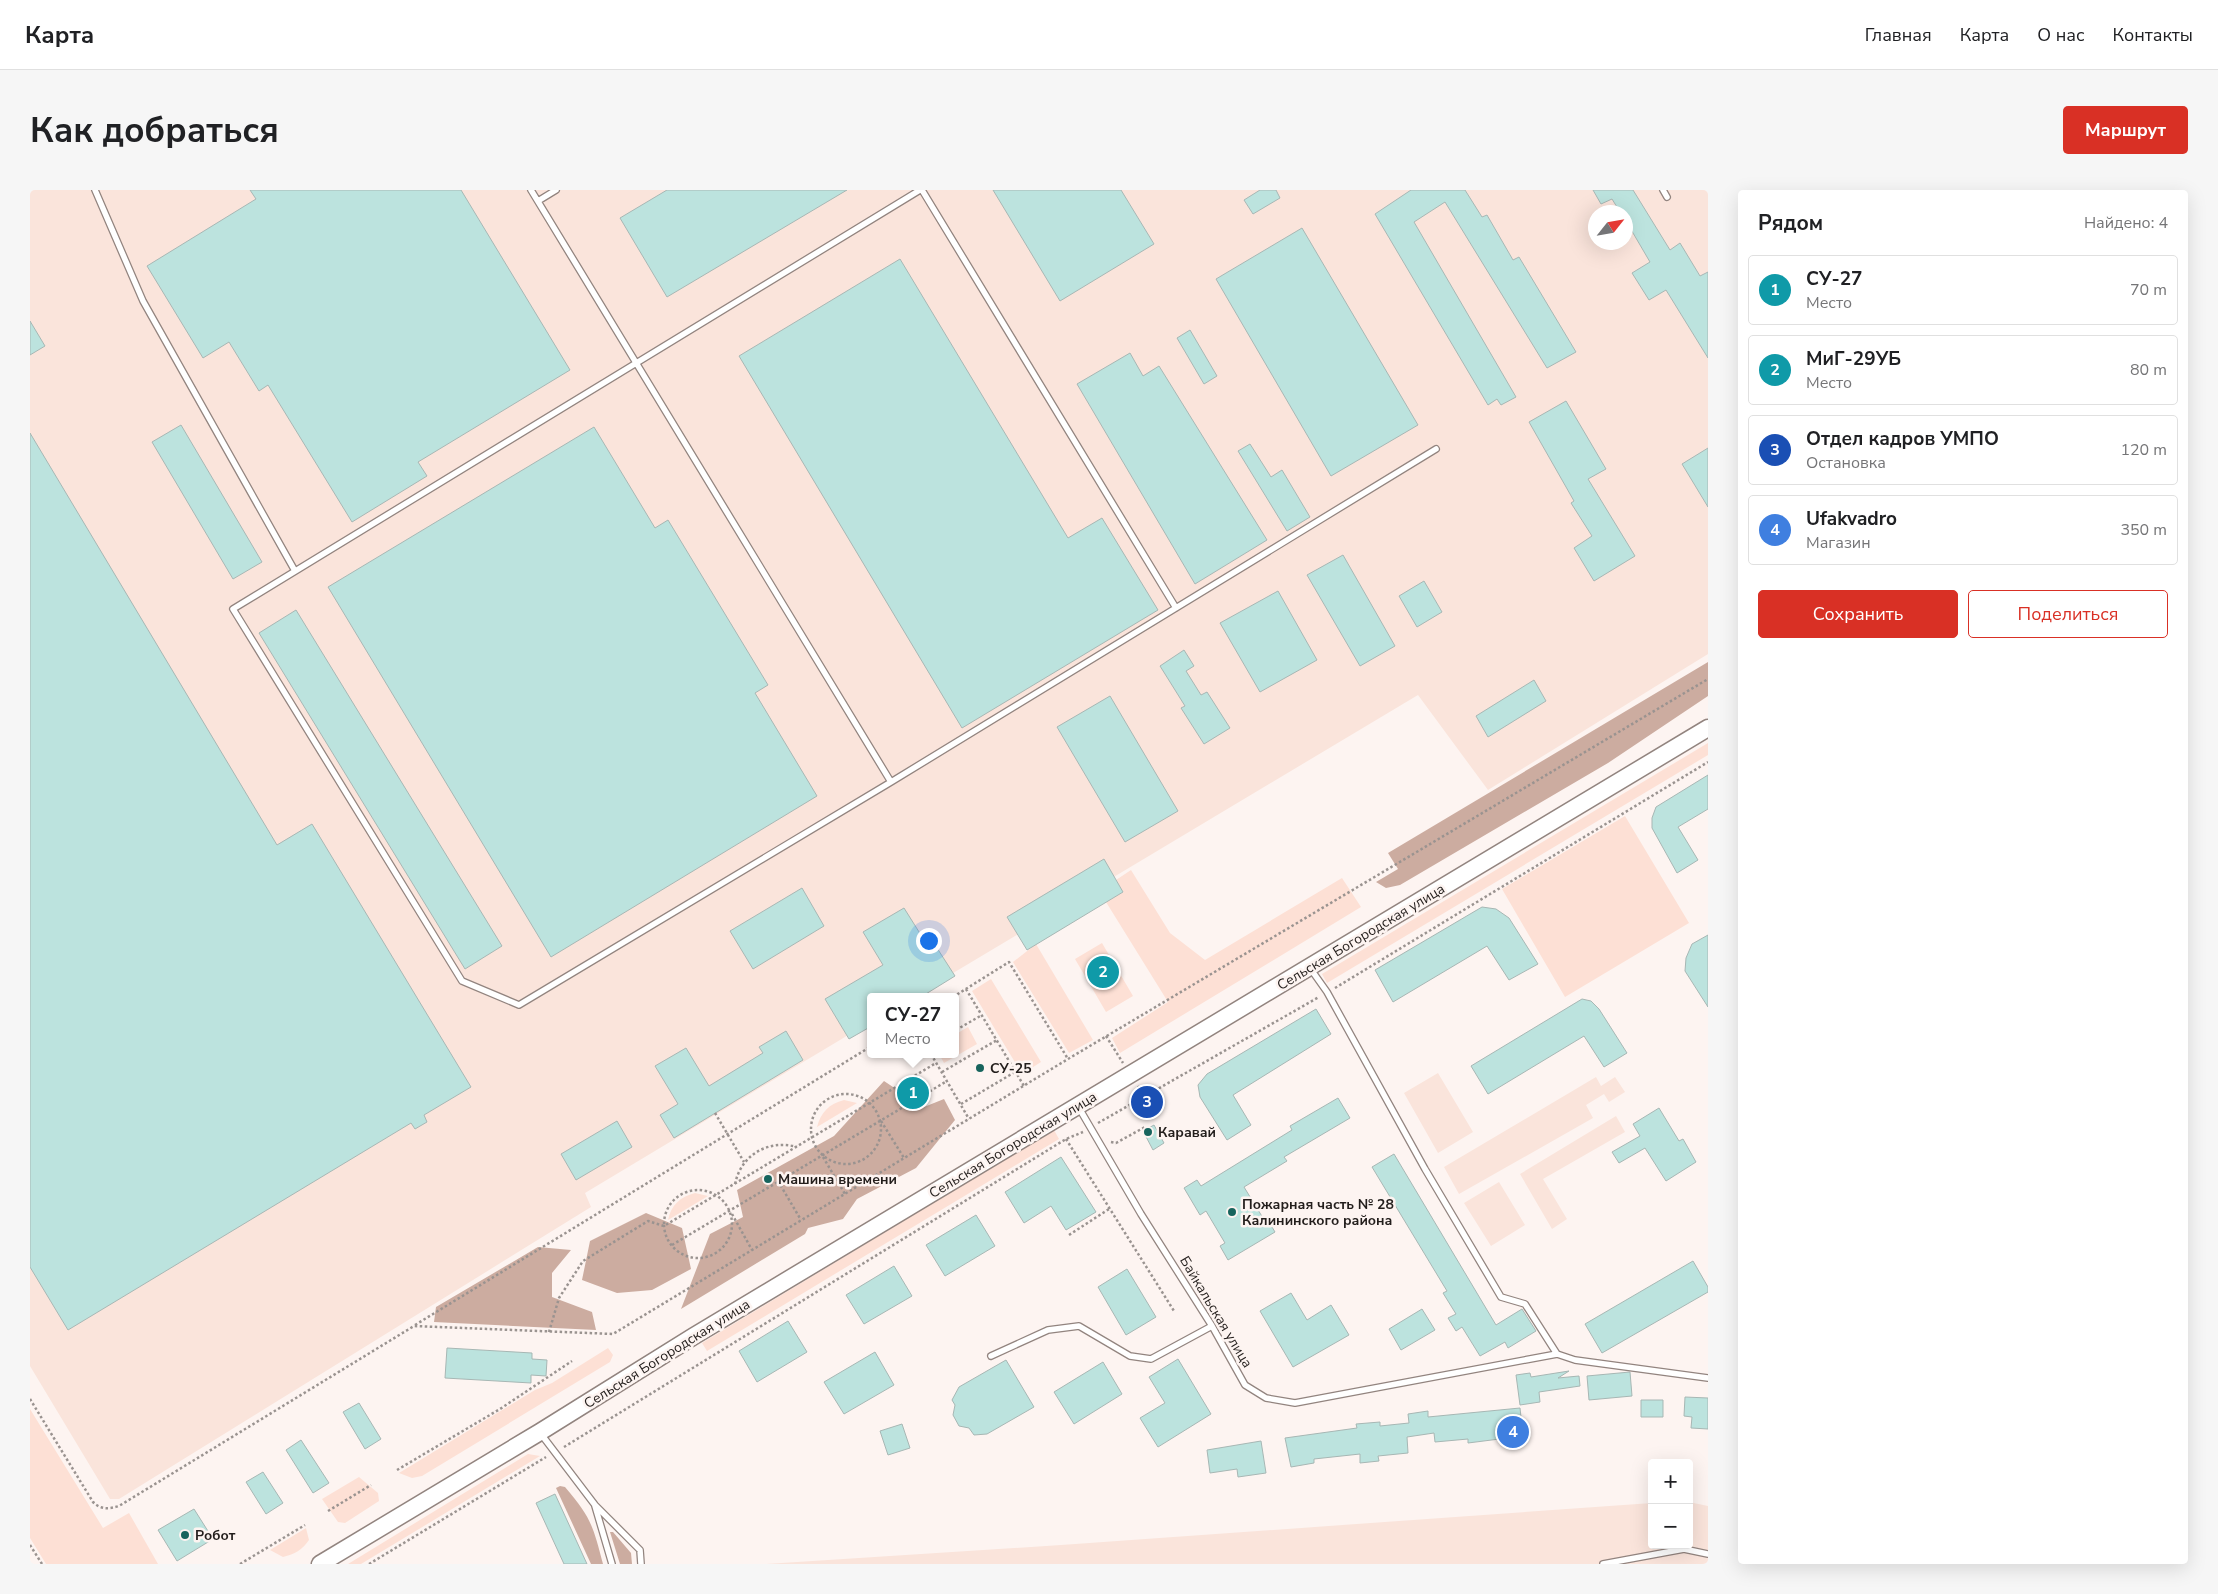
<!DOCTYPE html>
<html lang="ru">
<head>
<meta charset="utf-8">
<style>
	:root { --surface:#fff; --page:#f6f6f6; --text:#202124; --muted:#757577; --line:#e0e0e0; --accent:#d93025 }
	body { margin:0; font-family:"Nunito Sans",sans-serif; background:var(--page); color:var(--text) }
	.controls { position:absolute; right:15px; bottom:15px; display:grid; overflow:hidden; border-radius:5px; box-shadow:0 5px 20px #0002 }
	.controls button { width:45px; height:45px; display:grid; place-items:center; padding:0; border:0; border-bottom:1px solid var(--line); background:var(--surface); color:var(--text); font:25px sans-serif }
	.compass { position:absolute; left:1558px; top:15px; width:45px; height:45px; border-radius:50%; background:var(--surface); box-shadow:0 5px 20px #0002; rotate:59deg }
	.you { position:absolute; left:898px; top:750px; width:18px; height:18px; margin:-12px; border:4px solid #fff; border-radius:50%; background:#1a73e8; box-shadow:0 0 0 8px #1a73e833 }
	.badge { display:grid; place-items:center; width:32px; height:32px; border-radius:50%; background:var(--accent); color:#fff; font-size:16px; font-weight:700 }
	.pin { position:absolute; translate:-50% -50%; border:2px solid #fff; box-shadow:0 1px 5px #0006 }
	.popup { position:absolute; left:837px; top:803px; width:92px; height:65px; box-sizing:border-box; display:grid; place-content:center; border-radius:5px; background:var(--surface); filter:drop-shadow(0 1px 4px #0005); font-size:16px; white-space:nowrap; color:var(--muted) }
	.popup b { font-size:19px; color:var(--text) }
	.popup::after { content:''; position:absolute; left:50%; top:100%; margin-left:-10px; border:10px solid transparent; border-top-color:var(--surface) }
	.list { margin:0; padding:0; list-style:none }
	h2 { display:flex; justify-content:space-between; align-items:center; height:65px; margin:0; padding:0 20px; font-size:21px }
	h2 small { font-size:16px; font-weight:400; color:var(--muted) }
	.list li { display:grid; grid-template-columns:32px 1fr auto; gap:15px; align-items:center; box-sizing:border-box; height:70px; margin:0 10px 10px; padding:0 10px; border:1px solid var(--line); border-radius:5px }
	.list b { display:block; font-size:19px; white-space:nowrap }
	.list p { margin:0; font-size:16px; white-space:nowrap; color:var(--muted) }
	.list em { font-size:16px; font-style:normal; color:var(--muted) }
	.actions { display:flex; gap:10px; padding:15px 20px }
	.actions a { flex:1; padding:11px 0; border:1px solid var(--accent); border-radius:5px; text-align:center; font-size:18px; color:var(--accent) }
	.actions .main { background:var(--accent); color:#fff }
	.map { position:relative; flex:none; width:1678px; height:1374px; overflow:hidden; border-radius:5px }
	header { display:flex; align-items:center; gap:30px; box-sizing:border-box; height:70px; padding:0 25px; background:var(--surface); border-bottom:1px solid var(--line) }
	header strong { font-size:24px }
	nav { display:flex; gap:28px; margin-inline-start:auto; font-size:18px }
	.intro { display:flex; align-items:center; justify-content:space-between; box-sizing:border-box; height:120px; padding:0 30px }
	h1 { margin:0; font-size:35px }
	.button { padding:12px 22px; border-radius:5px; background:var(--accent); color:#fff; font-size:18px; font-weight:700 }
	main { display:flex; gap:30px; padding:0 30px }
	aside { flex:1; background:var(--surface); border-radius:5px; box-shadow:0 5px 20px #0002 }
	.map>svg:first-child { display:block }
</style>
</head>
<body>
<header>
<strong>Карта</strong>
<nav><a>Главная</a><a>Карта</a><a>О нас</a><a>Контакты</a></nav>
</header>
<div class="intro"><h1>Как добраться</h1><a class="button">Маршрут</a></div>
<main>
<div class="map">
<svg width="1678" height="1374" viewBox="0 0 1678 1374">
	<rect width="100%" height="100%" fill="#fdf4f1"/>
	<path fill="#fae4db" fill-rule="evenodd" d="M0,0H1678V464L1458,600L1388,505L883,807H840V832L555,1003L561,1017L89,1309H80L0,1176ZM1566,22H1596V52H1566Z
		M1408,883L1443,942L1408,963L1374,903Z
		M1566,887L1571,896L1585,887L1595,902L1579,912L1574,904L1556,915L1563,928L1429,1004L1414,977Z
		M1586,926L1595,942L1513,989L1537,1029L1522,1039L1490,984Z
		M1469,992L1495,1035L1461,1056L1434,1013Z
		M1659,1312L1678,1316V1374H736L1031,1355L1622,1313V1355H1659Z"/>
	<path fill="#fde0d5" d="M1678,553V565L1297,793L1292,784Z
		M1595,626L1659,733L1535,807L1472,699Z
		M1101,680L1140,743L1175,770L1312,688L1331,717L1090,863L1082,848L1138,812L1076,712L1093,702L1086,690Z
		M1072,753L1103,806L1076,822L1045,769Z
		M1006,754L1063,850L1039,863L983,772Z
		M961,789L1011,872L992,884L942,801Z
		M938,837L947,854L914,873L909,864H926V844Z
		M814,910L827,913L787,937C791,922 799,914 814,910Z
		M1024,940L1029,949L677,1161L672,1153Z
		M665,1003L678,1006L638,1030C641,1015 650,1007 665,1003Z
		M578,1158L583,1165L580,1172L392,1286L382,1288L369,1283L505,1200L522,1193Z
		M0,1219L73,1338L99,1323L128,1374H16L0,1348Z
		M498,1264L510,1266L331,1374H318Z
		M329,1287L348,1303L349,1311L315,1333L308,1332L292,1309Z
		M276,1338L279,1350C272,1360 265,1364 253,1367L240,1360Z"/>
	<path fill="#ccaca0" d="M1678,472V506L1578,573L1370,695L1356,698L1346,692L1368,679L1358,663Z
		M854,891L872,903L884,921L914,909L925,930L886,978L827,1009L813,1029L778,1038L775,1044L651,1119L680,1044L713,1027L707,1000L804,946Z
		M616,1023L652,1038L661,1079L622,1100L587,1103L552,1090L560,1051Z
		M508,1057L541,1060L522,1083V1107L562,1122L566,1140L404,1132L406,1117Z
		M530,1296L535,1297C561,1327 563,1336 573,1374H561L526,1298Z
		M580,1342H583L601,1363L602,1374H590Z"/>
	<path fill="#bce3de" stroke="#a7b7b4" d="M220,0H431L540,180L388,272L397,286L322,332L238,195L229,201L199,152L173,168L117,76L226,9Z
		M637,0H817L637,107L590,28Z
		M963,0H1091L1124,54L1030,111Z
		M1230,0H1246L1250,8L1223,24L1214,10Z
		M1381,0H1435L1452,27L1457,25L1483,70L1489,67L1546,162L1517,178L1415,12L1384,32L1486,207L1471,215L1467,209L1458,215L1345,24Z
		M1563,0H1603L1640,60L1650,53L1670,86L1678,82V168L1636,100L1619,110L1602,83L1620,72L1596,31V22H1590L1582,9L1571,14Z
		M1272,38L1388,235L1301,286L1186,89Z
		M870,69L1038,348L1072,328L1128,420L932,538L709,166Z
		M0,131L15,156L0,165Z
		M1160,140L1187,186L1174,194L1147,148Z
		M1100,163L1113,186L1129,176L1237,350L1165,394L1047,194Z
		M1536,211L1576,279L1558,289L1605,366L1564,391L1544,358L1562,346L1541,313L1544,311L1499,232Z
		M151,235L232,372L203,389L122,252Z
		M564,237L625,338L638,330L738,495L725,503L787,606L521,767L298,397Z
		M0,243L247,655L282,634L441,897L394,925L397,932L385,939L381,933L38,1140L0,1077Z
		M1220,254L1241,287L1252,280L1280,327L1257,341L1208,261Z
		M1678,258V317L1652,274Z
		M1313,365L1365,456L1330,476L1277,385Z
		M1394,391L1412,422L1387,437L1369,406Z
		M1248,401L1287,470L1230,502L1190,433Z
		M266,420L472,756L435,779L229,443Z
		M1154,460L1164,476L1156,481L1171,505L1177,502L1200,538L1174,554L1151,518L1155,516L1130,476Z
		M1504,490L1516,511L1458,547L1446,526Z
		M1080,506L1148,621L1095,652L1027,537Z
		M1678,585V619L1648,637L1668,670L1647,683L1622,638V628L1626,617Z
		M1074,669L1093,702L997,760L977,727Z
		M772,698L794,736L723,779L700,741Z
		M1452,717L1466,719L1479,728L1508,774L1479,790L1457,756L1363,812L1345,780Z
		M874,718L901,761L907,758L925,786L891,807H840V837L819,849L795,809L853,775L833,742Z
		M1678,745V817L1655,781L1656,768L1662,754Z
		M1552,809L1561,811L1569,819L1597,863L1574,877L1554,846L1458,904L1441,876Z
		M1286,819L1301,844L1203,905L1221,935L1197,950L1170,907L1168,895L1177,884Z
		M756,841L773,870L644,948L630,925L648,914L625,876L656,858L679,896L733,863L729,857Z
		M1308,908L1320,928L1254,967L1257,971L1214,997L1233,1028L1236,1027L1245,1042L1198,1070L1190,1056L1195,1053L1176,1021L1170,1025L1154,998L1167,990L1171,996L1262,940L1260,936Z
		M1629,918L1649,951L1653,949L1666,972L1636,991L1615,958L1589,973L1582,962L1610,946L1603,934Z
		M587,931L602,957L546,990L531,964Z
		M1124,935L1134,953L1123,960L1113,941Z
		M1364,964L1466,1135L1492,1119L1506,1141L1478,1158L1475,1152L1450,1166L1432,1137L1426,1141L1418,1128L1426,1124L1413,1103L1417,1101L1342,977Z
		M1031,967L1066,1022L1036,1040L1021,1016L994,1033L975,1002Z
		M946,1025L965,1056L915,1086L896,1055Z
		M1663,1071L1678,1097V1102L1572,1163L1555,1134Z
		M864,1076L882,1106L834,1134L816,1105Z
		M1097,1079L1126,1127L1096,1145L1068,1097Z
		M1261,1103L1277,1130L1301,1115L1319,1145L1263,1177L1230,1121Z
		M1392,1119L1405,1140L1371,1160L1359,1139Z
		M758,1131L777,1162L727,1192L709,1161Z
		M417,1158L502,1163V1169L517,1170L516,1186L501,1185V1193L415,1188Z
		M845,1162L864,1195L814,1224L794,1192Z
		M1148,1169L1181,1224L1128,1257L1110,1228L1135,1213L1119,1187Z
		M976,1170L1004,1217L957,1244L944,1245L939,1238L929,1236L923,1225L925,1215L922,1210L929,1197Z
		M1073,1172L1092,1204L1044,1234L1024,1202Z
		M1539,1181L1528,1188L1549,1186L1550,1196L1509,1202L1510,1212L1490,1215L1486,1185L1500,1183L1501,1187Z
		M1600,1182L1602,1206L1559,1210L1557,1186Z
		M1655,1207L1678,1208V1239L1661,1238L1662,1227L1654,1226Z
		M1611,1210H1633V1227H1611Z
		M329,1213L351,1249L335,1259L313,1222Z
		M1490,1218L1493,1246L1438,1253V1249L1405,1252L1404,1243L1377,1247L1378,1263L1348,1266L1349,1271L1330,1273V1264L1284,1269V1273L1261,1277L1255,1248L1327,1238L1326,1234L1350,1232V1236L1379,1233L1378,1224L1398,1221V1227Z
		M872,1234L880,1258L858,1265L850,1241Z
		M271,1250L299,1293L283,1303L256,1260Z
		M1231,1251L1236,1283L1208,1287L1207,1279L1180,1283L1177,1260Z
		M233,1282L253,1313L236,1324L216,1292Z
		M525,1304L557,1374H534L506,1313Z
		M164,1319L183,1349L147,1371L128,1340Z"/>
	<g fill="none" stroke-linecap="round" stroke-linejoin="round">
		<defs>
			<path id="lane" d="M65,0L113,111L265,381
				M501,0L861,592
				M890,0L203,419L432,791L489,815L861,592L1406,259
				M892,0L1146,418
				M1633,0L1637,7
				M508,11L526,0
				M1280,778L1297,802L1395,979L1471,1107L1495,1114L1527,1164L1545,1170L1678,1188
				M1049,918L1111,1024L1182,1136L1215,1195L1236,1208L1265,1213L1527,1164
				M961,1166L1018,1140L1049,1136L1100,1166L1121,1169L1182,1136
				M511,1244L565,1315L610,1360L611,1374
				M565,1316L582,1374
				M1573,1374L1654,1359L1678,1364"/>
			<path id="secondary" d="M290,1374L510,1242L664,1146L1678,538"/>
		</defs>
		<use href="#lane" stroke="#92847f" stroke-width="8"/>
		<use href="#secondary" stroke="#92847f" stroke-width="19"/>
		<path stroke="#9a9390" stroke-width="2.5" stroke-dasharray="2.5 2.5" stroke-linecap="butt" d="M1305,798L1678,572
			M936,799L994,896
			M923,807L979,772L1038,869
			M926,840L952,825
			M1076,846L1093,873
			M901,864L939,929
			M912,882L967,850
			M1108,896L1113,905
			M781 939a35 35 0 1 1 70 0a35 35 0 1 1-70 0Z
			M931,914L985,882
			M685,923L714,972
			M851,931L874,968
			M1068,933L1289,807
			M1036,949L1144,1121
			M1081,952L1086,953L1115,937
			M793,967L815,1004
			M748,991L771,1030
			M705,994C711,965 738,949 767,957
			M634 1034a34 34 0 1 1 68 0a34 34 0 1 1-68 0Z
			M702,1024L722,1060
			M1039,1045L1079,1019
			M642,1055L917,891
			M385,1135L840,857
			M519,1142L529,1108L553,1071L618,1031L634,1036L906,873
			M0,1209L63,1312C71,1320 79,1319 89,1316L384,1136L583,1144L1038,869L1678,489
			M534,1257L1036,949L1053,942
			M367,1280L470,1219L542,1171
			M298,1321L341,1295
			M0,1355L12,1374
			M210,1374L275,1335
			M339,1374L516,1267"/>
		<use href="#lane" stroke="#fff" stroke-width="5.5"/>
		<use href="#secondary" stroke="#fff" stroke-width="16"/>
	</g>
	<g fill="#17645d" stroke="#fdf4f1" stroke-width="2">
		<circle cx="950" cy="878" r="5"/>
		<circle cx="1118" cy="942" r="5"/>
		<circle cx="738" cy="989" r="5"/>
		<circle cx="1202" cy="1022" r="5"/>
		<circle cx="155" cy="1345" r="5"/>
	</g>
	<g text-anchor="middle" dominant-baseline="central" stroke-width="5" stroke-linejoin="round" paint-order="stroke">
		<g font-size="14" fill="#231e1c" stroke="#fdf4f1">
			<text transform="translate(1331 747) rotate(-31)">Сельская Богородская улица</text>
			<text transform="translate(983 955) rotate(-31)">Сельская Богородская улица</text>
			<text transform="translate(1186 1122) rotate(59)">Байкальская улица</text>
			<text transform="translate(637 1164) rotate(-32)">Сельская Богородская улица</text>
		</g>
		<g font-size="14" font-weight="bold" fill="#231e1c" stroke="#fdf4f1" text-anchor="start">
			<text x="960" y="878">СУ-25</text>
			<text x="1128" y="942">Каравай</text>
			<text x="748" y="989">Машина времени</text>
			<text x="1212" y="1014">Пожарная часть № 28<tspan x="1212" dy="16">Калининского района</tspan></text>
			<text x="165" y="1345">Робот</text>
		</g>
	</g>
</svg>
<div class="controls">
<button>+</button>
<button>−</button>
</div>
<svg class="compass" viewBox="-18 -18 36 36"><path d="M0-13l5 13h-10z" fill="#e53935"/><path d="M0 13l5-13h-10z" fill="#757577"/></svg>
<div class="you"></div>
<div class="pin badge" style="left:883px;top:903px;background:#0f9aa8">1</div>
<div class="popup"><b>СУ-27</b>Место</div>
<div class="pin badge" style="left:1073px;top:782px;background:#0f9aa8">2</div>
<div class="pin badge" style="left:1117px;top:912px;background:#1a4fb4">3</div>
<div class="pin badge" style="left:1483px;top:1242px;background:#3f7fe0">4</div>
</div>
<aside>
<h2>Рядом<small>Найдено: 4</small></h2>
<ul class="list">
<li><span class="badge" style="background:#0f9aa8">1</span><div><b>СУ-27</b><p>Место</p></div><em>70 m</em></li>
<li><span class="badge" style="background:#0f9aa8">2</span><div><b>МиГ-29УБ</b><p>Место</p></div><em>80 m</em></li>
<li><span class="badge" style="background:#1a4fb4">3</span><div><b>Отдел кадров УМПО</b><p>Остановка</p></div><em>120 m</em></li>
<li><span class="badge" style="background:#3f7fe0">4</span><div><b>Ufakvadro</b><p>Магазин</p></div><em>350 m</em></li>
</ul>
<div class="actions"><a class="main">Сохранить</a><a>Поделиться</a></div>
</aside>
</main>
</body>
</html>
